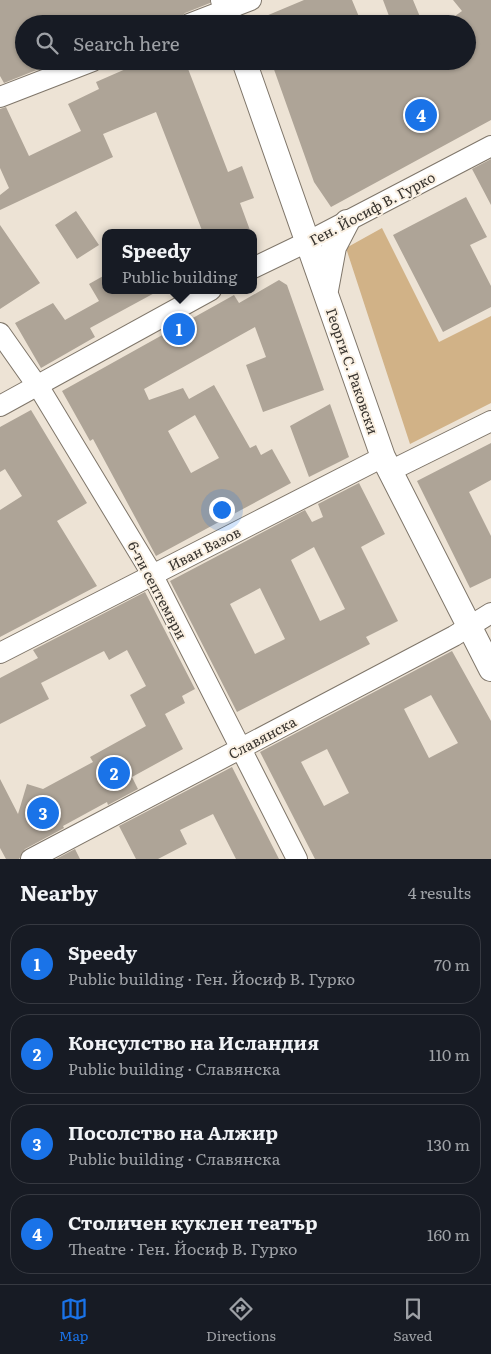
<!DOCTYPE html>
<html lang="en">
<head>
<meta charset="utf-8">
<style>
	:root { --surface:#171b24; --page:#20242c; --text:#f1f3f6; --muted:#9ea1a6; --line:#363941; --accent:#1a73e8 }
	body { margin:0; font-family:Literata,serif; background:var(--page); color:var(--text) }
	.you { position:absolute; left:221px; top:509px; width:18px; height:18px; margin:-12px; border:4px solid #fff; border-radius:50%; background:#1a73e8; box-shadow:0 0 0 8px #1a73e833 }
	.badge { display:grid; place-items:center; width:32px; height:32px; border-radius:50%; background:var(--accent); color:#fff; font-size:16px; font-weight:700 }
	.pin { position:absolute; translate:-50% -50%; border:2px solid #fff; box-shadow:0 1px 5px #0006 }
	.popup { position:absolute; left:102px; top:229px; width:155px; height:65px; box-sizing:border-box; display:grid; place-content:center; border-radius:10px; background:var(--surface); filter:drop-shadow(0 1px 4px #0005); font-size:16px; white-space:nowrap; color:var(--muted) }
	.popup b { font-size:19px; color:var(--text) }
	.popup::after { content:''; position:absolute; left:50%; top:100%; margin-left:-10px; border:10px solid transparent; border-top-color:var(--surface) }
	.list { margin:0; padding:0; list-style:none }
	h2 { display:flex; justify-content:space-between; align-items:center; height:65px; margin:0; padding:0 20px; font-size:21px }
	h2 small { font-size:16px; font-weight:400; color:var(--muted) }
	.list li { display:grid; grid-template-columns:32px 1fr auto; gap:15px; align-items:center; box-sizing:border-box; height:80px; margin:0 10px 10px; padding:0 10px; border:1px solid var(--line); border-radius:20px }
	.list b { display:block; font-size:19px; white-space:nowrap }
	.list p { margin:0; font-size:16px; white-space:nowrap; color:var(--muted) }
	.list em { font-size:16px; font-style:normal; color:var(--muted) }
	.icon { flex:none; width:28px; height:28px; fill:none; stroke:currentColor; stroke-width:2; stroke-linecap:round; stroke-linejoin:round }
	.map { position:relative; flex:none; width:491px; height:859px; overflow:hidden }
	.search { position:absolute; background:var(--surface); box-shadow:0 1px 4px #0004; left:15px; right:15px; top:15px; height:55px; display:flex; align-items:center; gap:12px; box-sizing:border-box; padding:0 18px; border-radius:28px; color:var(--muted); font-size:19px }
	.sheet { height:425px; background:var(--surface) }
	nav { display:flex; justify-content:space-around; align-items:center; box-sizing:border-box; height:70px; border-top:1px solid var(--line); background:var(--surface); font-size:14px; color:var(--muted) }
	nav a { display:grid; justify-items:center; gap:2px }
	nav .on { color:var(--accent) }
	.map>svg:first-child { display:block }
</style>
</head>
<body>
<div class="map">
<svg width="491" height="859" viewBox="0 0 491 859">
	<rect width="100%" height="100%" fill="#ede3d5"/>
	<path fill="#d1b287" d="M382,228L439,342L491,316V403L410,444L346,248Z"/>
	<path fill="#aea497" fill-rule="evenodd" d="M0,0H210V3L185,13L178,20L168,24H24V61H59L4,83L0,76Z
		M304,0H352L362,24H247Z
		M383,0H413L423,24H392Z
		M453,0H491V120L331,207L314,182L271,61H467V24H444L462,11Z
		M144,61H185L228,172L242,166L254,198L240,203L251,233H203L156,112L103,134L113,157L0,210V195L9,188L0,168V109L6,107L29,156L81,131L68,104L99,89L96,82Z
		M491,159V205L472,169Z
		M466,197L487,237L470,245L491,286V307L443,332L393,235Z
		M76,211L99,245L77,259L55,225Z
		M0,225L40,283L0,309Z
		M105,275V290H160L90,328L95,337L41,368L15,323L53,303L65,320L99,301L89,284Z
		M279,280L287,285L324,390L263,412L246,365L266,357L255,327L144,389L149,400L183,388L189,399L214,385L250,448L256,445L261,455L272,449L291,483L156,556L93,439L90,441L62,391L234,295L239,303ZM195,415L219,458L191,473L168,431Z
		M330,404L349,457L309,477L290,426Z
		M31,410L87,503L57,521L97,586L0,637V510L22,496L5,469L0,472V427Z
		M491,443V480L469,492L491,536V578L470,588L417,481Z
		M359,483L385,534L361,547L398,621L366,637L370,644L237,712L170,581L305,510L312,522L323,517L318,504ZM314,547L345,609L320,621L291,560ZM260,588L285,639L255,654L230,604Z
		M145,592L195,689L182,696L185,703L165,714L183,749L132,777L138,789L108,805L107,802L63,826L64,828L25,849L19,859H6L0,848V779L18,814L27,784L43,789L93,762L90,757L146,726L130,695L146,686L127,650L109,660L104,651L41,683L49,699L0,724V678L38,658L33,650Z
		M452,651L491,721V859H315L260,752ZM431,695L458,743L429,758L404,709ZM327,749L349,793L324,806L301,762Z
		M232,767L279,859H236L213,814L180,830L187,844L158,859H136L119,826Z
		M75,849L80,859H56Z"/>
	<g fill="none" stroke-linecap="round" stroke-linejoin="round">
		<defs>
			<path id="minor" d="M189,24L251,0
				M0,97L93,61
				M253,268L307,242L491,146
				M0,333L43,394L152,574L297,859
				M0,406L211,290
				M390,471L491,421
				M0,653L383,457
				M31,859L454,636L491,613"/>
			<path id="tertiary" d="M223,0L231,24
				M244,61L383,457L491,669
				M326,290L334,247L347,222"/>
		</defs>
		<use href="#minor" stroke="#7f766a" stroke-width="22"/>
		<use href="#tertiary" stroke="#7f766a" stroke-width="26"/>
		<use href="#minor" stroke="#fff" stroke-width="20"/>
		<use href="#tertiary" stroke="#fff" stroke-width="24"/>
	</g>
	<g text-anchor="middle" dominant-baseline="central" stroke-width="4" stroke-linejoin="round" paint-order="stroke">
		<g font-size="14" fill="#38342f" stroke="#faf0e2">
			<text transform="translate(372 208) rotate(-28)">Ген. Йосиф В. Гурко</text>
			<text transform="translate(353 371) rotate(71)">Георги С. Раковски</text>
			<text transform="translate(204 548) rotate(-27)">Иван Вазов</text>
			<text transform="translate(158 590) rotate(62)">6-ти септември</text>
			<text transform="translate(262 737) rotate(-28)">Славянска</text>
		</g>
	</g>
</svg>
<div class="you"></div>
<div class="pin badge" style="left:179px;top:329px">1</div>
<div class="popup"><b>Speedy</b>Public building</div>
<div class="pin badge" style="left:114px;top:773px">2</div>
<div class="pin badge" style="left:43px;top:813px">3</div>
<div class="pin badge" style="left:421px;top:115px">4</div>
<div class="search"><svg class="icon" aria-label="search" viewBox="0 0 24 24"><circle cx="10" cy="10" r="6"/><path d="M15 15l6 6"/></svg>Search here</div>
</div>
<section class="sheet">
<h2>Nearby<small>4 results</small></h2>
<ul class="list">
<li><span class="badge">1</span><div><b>Speedy</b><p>Public building · Ген. Йосиф В. Гурко</p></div><em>70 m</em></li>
<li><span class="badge">2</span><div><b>Консулство на Исландия</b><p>Public building · Славянска</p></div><em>110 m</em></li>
<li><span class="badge">3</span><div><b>Посолство на Алжир</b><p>Public building · Славянска</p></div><em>130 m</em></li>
<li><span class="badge">4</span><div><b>Столичен куклен театър</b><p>Theatre · Ген. Йосиф В. Гурко</p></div><em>160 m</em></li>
</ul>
</section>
<nav>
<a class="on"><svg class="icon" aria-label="map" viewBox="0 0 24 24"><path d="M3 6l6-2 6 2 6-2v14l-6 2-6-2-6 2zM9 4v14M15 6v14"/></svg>Map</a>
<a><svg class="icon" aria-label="directions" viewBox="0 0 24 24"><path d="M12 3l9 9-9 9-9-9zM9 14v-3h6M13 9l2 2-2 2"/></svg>Directions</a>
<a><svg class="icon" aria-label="saved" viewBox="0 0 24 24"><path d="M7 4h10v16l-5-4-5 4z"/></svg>Saved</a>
</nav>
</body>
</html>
